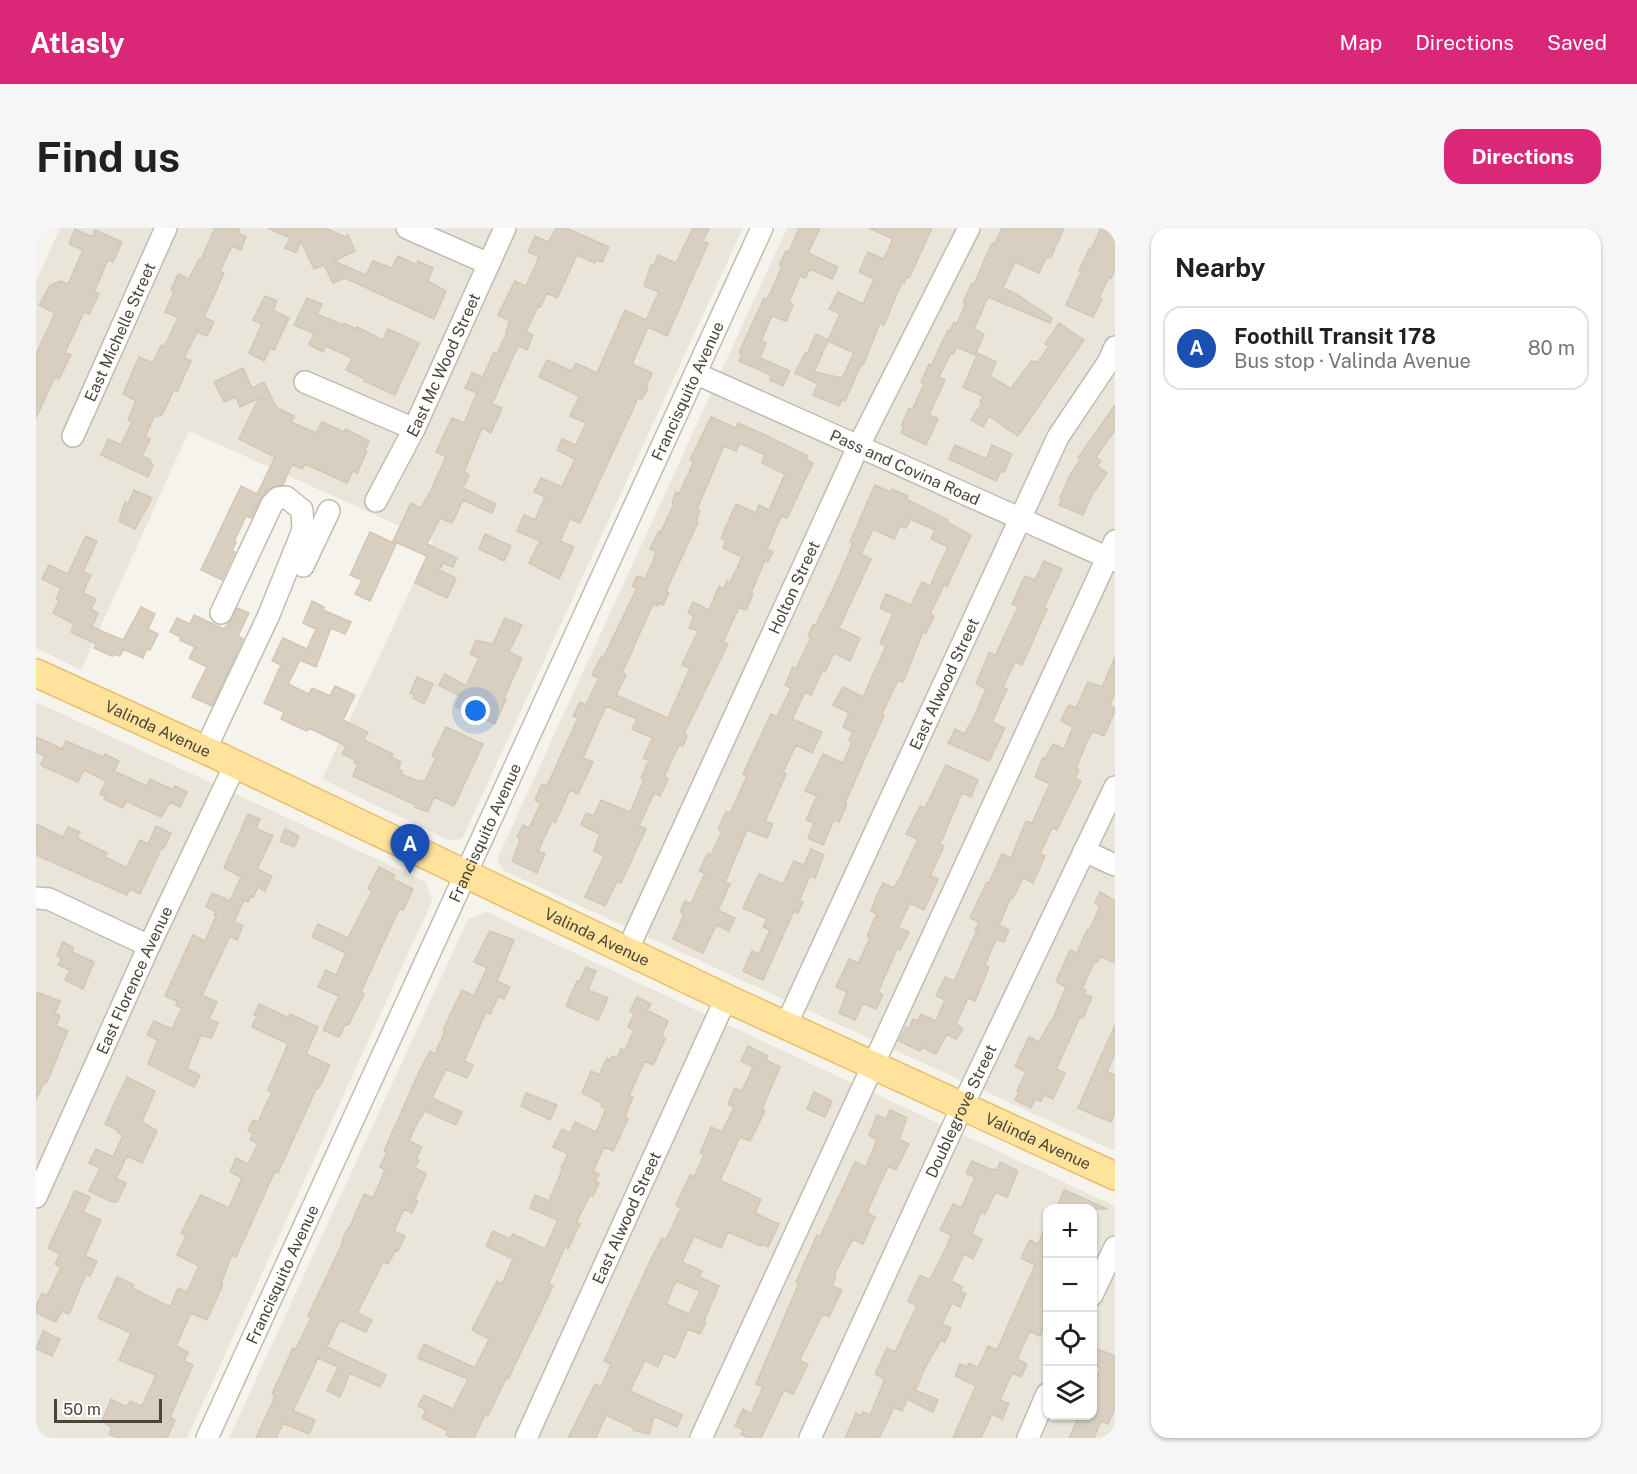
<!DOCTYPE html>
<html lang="en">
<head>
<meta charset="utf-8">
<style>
	:root { --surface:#fff; --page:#f6f6f6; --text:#202124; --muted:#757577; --line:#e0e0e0; --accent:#db2777 }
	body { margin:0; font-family:"Public Sans",sans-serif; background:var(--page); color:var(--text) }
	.controls { position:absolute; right:18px; bottom:18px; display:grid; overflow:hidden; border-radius:12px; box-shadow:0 2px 4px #0004 }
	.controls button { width:54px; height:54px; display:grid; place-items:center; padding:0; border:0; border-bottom:2px solid var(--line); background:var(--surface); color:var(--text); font:30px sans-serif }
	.scale { position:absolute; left:18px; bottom:15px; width:108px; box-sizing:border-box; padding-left:6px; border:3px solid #4b4439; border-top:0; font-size:16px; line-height:21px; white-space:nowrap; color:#4b4439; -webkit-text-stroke:4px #fff; paint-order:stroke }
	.you { position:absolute; left:440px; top:483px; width:21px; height:21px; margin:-15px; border:4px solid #fff; border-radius:50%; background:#1a73e8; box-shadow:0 0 0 9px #1a73e833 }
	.badge { display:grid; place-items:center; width:39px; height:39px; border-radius:50%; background:var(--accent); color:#fff; font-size:20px; font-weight:700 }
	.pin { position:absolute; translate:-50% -50px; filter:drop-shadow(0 2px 3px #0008) }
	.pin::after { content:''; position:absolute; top:32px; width:21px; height:18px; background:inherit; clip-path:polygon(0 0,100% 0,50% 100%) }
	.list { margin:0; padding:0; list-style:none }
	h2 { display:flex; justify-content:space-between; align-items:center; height:78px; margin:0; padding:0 24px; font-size:26px }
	h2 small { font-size:20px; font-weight:400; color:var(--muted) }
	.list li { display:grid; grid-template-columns:39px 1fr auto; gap:18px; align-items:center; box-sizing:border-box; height:84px; margin:0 12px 12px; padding:0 12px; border:2px solid var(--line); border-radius:18px }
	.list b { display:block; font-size:22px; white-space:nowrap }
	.list p { margin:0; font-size:20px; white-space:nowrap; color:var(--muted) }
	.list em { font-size:20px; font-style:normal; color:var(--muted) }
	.icon { flex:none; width:33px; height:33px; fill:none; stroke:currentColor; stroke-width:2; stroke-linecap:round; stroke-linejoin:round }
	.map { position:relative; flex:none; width:1079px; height:1210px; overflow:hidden; border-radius:18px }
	header { display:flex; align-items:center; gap:36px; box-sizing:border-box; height:84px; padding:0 30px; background:var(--accent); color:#fff }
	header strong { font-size:28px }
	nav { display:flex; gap:33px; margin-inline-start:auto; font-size:21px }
	.intro { display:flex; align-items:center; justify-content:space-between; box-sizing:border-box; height:144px; padding:0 36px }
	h1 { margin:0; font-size:42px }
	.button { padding:15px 27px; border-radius:18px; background:var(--accent); color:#fff; font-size:21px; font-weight:700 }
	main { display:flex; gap:36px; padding:0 36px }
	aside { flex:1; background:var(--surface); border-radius:18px; box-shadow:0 2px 4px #0004 }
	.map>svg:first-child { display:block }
</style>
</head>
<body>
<header>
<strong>Atlasly</strong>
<nav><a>Map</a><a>Directions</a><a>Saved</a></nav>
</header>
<div class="intro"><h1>Find us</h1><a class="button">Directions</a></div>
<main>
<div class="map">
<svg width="1079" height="1210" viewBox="0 0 1079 1210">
	<rect width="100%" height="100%" fill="#f6f3ec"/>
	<path fill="#eae5da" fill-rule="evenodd" d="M24,0H707L426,611L412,612L286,551L397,313L153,203L45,442L0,420V54Z
		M751,0H1079V923L468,643L461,631Z
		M0,474L390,654L396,673L151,1210H0Z
		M451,684L1079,978V1210H193L432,691ZM1011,980H1056V1188H1011Z"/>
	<path fill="#d8cfc1" stroke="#d3c7b4" stroke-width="1.5" fill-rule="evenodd" d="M179,0H204L202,5L210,9L205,22L196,18L184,43L188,45L168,89L178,94L171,108L161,104L148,130L155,133L141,164L138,162L126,187L118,189L109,209L114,211L106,228L113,231L117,237L112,249L65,227L72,211L85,217L96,194L92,192L100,173L87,166L103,129L117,135L125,117L128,119L142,90L129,84L138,64L135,62L142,46L153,51L163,31L165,32Z
		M232,0H289L309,9L312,7L319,23L298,33L330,47L337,33L356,40L362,28L381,37L382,33L397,40L392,53L410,63L398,91L309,50L297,55L288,37L278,41L265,13L260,25L249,20L254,10Z
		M520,0H530L573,19L566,34L560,32L559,35L541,27L521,70L511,65L504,79L502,78L490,104L497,107L491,122L484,118L481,120L456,176L466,180L455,205L446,200L428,244L433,247L427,260L460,276L456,285L427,272L416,295L404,290L391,316L421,330L417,339L407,335L403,342L420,350L411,370L379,355L391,328L357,313L375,275L385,280L395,262L410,229L400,224L416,190L428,195L441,165L429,160L436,145L447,149L458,124L461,126L471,104L470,103L474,93L462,87L479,53L490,58L503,29L492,24L499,8L512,14Z
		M657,0H673L667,13L672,15L631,108L612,99L596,136L616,145L610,159L612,160L606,171L602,170L544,295L534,291L524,313L538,319L523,351L493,335L504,313L481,303L488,287L499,292L509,269L498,264L505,250L526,259L539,231L521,222L526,211L540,217L550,195L534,188L543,168L503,149L511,132L536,143L540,135L561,145L589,82L610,92L623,64L608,58L615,37L618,38L622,27L640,35Z
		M763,0H784L772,25L802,39L796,51L774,41L769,50L764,48L753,74L757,77L750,93L736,88L725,113L730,115L724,130L754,143L747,158L734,152L735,147L703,133L706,126L703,125L728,70L730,72L734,66L746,38L743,37L750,23L753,24Z
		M833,0H896L873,50L871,49L868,55L866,54L848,97L844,95L827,137H825L809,173L806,171L803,178L777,167L782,156L759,145L769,125L771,126L780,106L792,112L804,86L793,81L802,64L827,76L838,51L823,44L832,24L848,31L857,11ZM792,113L818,125L806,150L778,144Z
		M966,0H1028L1015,29L1010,30L1003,45L979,34L967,60L980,66L1016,90L1014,95L952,69L938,101L948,106L939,127L921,119L917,126L915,125L903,149L909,152L893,187L902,191L890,217L865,205L868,199L865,198L873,180L876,182L888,156L885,154L893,136L895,138L912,102L914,103L918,94L921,96L930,75L927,74L936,55L938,56L956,15L959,16Z
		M1065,0H1079V42L1075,50L1073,49L1063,70L1066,71L1057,89L1030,77L1045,44L1043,43L1053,21L1055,22Z
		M39,1L54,8H57L59,2L86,14L77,34L72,32L58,64L63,66L53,86L48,84L29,125L35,127L23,151L19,149L0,190V126L19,85L3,77L14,57L25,53L32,56L47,22L33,16Z
		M229,68L241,73L237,82L253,90L238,122L234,120L228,133L213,125L226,96L217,92Z
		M271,70L286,76L281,86L307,97L308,95L320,101L321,99L347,112L352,101L383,115L359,167L328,153L329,151L310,142L316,130L290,118L287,124L273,117L278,105L258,97Z
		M1023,95L1048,112L982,208L953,188L947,199L935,192L946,175L944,174L947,168L927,159L942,125L960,134L954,148L975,161L995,133L1002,134L1013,118L1009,116Z
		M207,140L216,160L228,154L240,179L258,188L255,194L280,205L286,194L308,204L310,201L333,213L329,222L331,223L321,245L317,243L311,255L269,236L266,241L256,236L247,257L233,261L225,270L215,290L210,288L198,314H200L196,323L199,324L186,352L165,342L205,258L221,266L239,229L203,211L223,170L204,179L200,169L188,174L178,154Z
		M1079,177V202L1060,229L1065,233L1061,238L1071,245L1056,267L1047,287L1023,277L1026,271L1024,270L1034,247L1044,232L1042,230Z
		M675,189L700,200L702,195L727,206L772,228L770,232L777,235L751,290L745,288L731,321L737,324L732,334L729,332L715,365L717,366L710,382L703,379L687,414L692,416L648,506L651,508L647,518L643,517L628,549L632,551L624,568L618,565L603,598L610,601L585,655L581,653L569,678L549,669L568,628L558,623L564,606L545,597L550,585L558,588L565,572L594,584L608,552L605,550L613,532L607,530L617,510L596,501L601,491L570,478L547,530L557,534L542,566L534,562L519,595L516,593L502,623L509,626L501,645L476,633L483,615L484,611L481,609L487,597L493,600L505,575L499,572L506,556L511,558L542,490L537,488L544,474L550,477L563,450L556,447L565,429L567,430L601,360L596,358L601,348L609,351L617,333L620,323L614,321L623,303L625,304L638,276L636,275L640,264L643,266L658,233L654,232ZM704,215L729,227L726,235L749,246L733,282L723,277L720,285L700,276L685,310L690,313L687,320L706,329L694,355L691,353L688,361L683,358L673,382L657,374L652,385L658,388L653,400L662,403L646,437L654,440L632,490L580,467L590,447L586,445L617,376L622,378L623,375L627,377L633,365L630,363L662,294L660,293L664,283L661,281L688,218L700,223Z
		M919,217L950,231L956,217L976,226L968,244L965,243L960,253L913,231Z
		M839,257L854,264L856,261L872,268L870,271L912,292L911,294L935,307L911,359L908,357L894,386L898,388L890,405L887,404L867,454L862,452L846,486L848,487L809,575L811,576L803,594L798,592L787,617L772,610L778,595L770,592L781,568L769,563L787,526L807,535L816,514L813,512L817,504L807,499L813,485L797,477L807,459L827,469L850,418L844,415L857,386L844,380L850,366L875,377L886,354L894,358L912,319L895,311L899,302L874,291L870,300L864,298L858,311L837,301L825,326L835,331L803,400L824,410L814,433L798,425L789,444L786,443L775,467L769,464L756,491L786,504L776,525L760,517L747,544L750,546L729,593L737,596L731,610L711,602L689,654L694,656L682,682L699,690L693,703L680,697L667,725L637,711L648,686L644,684L649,673L655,676L669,645L663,643L672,625L675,627L686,603L682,601L690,584L694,585L711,548L707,546L735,486L741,489L755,460L749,457L757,439L760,441L775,409L772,408L777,397L779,398L801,353L817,315L814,314Z
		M98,262L116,270L99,301L83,293L89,274L92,276Z
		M334,304L360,316L334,373L319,366L326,352L314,347Z
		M449,306L475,318L468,333L443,321Z
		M50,308L61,313L47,344L55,347L47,365L60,371L55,381L62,385L56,399L87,412L105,379L119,386L112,401L122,406L114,422L111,421L107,430L87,421L84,428L78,426L76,428L58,420L60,416L35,404L38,396L17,385L23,373L20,371L25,360L6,351L13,337L32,346Z
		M1008,333L1026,341L1008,380L1011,381L986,437L979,434L967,459L971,461L956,494L969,500L953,533L912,515L913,514L919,501L929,506L933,497L934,498L948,466L950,461L940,456L953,425L960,427L961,424L982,379L976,376L989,348L999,352Z
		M276,373L288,379L287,382L315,394L309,406L295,400L280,439L264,432L252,456L273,466L276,460L294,468L299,458L319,467L307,492L332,504L328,512L357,526L355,529L365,534L362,541L366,543L365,546L384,554L385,552L389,553L400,530L396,528L410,499L447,516L418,578L398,569L392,584L379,579L380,577L317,548L322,536L318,534L319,532L306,526L310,518L273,500L271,503L245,491L248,484L228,475L245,437L236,433L247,410L271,421L280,401L267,395Z
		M201,380L213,385L202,408L207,411L176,478L156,469L171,439L153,430L159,419L144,412L145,409L134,404L141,390L154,396L158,387L188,401L196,391Z
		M469,390L486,397L473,424L486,430L468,470L470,471L459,496L419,478L424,468L403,457L409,446L430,458L443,430L434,426L440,412L457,416Z
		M1079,429V466L1074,477L1079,480V483L1068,508L1057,503L1052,511L1040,540L1043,542L1039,550L1045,553L1021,602L1016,600L1004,626L1009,628L997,655L987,650L977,670L975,669L963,697L973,702L968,714L960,711L949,737L953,739L939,773L932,770L920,796L927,801L920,811L911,806L900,826L886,819L884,823L863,813L870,799L873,801L877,791L882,793L885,786L900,793L909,772L900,768L909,749L918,753L941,702H939L943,694L934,690L951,654L953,655L966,626L975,630L990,593L996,595L1014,556L999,549L1007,530L1009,531L1017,516L1028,521L1037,499L1025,493L1031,480L1034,477L1040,480L1052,454L1066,459Z
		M381,449L397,456L388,476L377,470L378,466L374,465Z
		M0,509L26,521L30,513L67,529L69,526L83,533L78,543L111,558L114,551L137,562L139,558L151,564L144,579L134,574L125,589L90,573L87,580L68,571L69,568L64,566L70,553L48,542L42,554L6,538L5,536L9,528L0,524Z
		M910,537L942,552L935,569L926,565L904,616L908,618L894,648L902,651L888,682L874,675L862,699L873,704L864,722L861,721L842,764L847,767L840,781L827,775L819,792L803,785L811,764L800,759L813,731L822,735L824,732L834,709L831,708L841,686L835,683L841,667L847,655L858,660L864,650L881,613V611L870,606L884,578L889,580Z
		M212,586L224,591L220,600L237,608L222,639L223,642L236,648L229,663L222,659L217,669L215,668L212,674L208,672L198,694L207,698L201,712L194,708L166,767L181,774L173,791L182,795L175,810L165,807L156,828L151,841L164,847L158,859L112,836L122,812L111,807L118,793L136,801L146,780L140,777L141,773L129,768L157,707L169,713L180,688L178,687L180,684L170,679L176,665L194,673L205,649L188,640Z
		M0,596L27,609L32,599L44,604L41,610L71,625L69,629L89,639H91L104,612L112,616L120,598L135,605L128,620L126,619L104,666L94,661L91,667L0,627Z
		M249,601L263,608L258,619L244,613Z
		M775,621L788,627L779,650L774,648L763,673L767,674L762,685L758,683L727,752L707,743L716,723L723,726L734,702L727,699L731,691L707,680L723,646L747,656L758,633L768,637Z
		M343,639L359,647L357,651L377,661L367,682L363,681L325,764L328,766L313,796L309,797L303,809L287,802L303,768L282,759L290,742L300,747L310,725L276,709L282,696L312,710L336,663L332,661Z
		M1064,664L1079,673V735L1064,728L1061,734L1059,733L1046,761L1050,762L1048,766L1056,769L1047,790L1044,789L1020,841L1029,845L1017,871L1008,867L1005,873L999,871L995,880L979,872L983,864L981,863L990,844L979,838L993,809L1003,814L1014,794L1015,795L1030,759L1020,754L1034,722L1041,725L1051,702L1053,703L1064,678L1059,675Z
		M454,703L478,712L461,753L474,759L468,771L463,768L454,786L450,784L428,833L437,837L431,850L410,841L396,870L426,884L420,897L389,883L385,890L384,889L373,913L386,919L380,931L383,932L379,940L390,946L379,971L382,973L376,985L368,981L358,1003L369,1008L362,1023L360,1022L352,1036L347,1034L321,1085L336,1092L330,1104L304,1092L291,1119L350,1147L344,1159L314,1145L304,1169L291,1163L302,1139L282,1130L257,1183L279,1192L273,1206L247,1195L240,1210H220L236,1175L239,1167L236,1166L247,1142L257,1120L260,1121L275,1090L272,1088L307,1014L306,1013L312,1000L313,1001L328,966L337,970L349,942L344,939L351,924L348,923L383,844L394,823L399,826L409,803L407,802L426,762L438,768L451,740L438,734Z
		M27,714L38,720L36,724L58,734L47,761L29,752L34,742L22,737L26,731L21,728Z
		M550,739L560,743L552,762L572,770L562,792L530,778L541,753L543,754Z
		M0,764L24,773L19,785L24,788L20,798L32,803L11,854L9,853L0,871Z
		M601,769L615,776L611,782L632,793L626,807L629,811L622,827L617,837L609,833L593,868L597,869L591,883L589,890L592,891L587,902L577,923L568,919L557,943L563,946L559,954L563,955L557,968L554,967L540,995L544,996L532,1021L529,1019L514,1052L513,1056L517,1058L472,1151L470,1150L452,1188L449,1187L438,1210H416L410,1207L412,1203L386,1190L390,1182L382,1178L388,1167L417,1181L432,1151L382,1130L388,1116L439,1140L453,1111L436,1102L461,1053L466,1056L477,1031L450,1018L457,1003L474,1011L477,1006L509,1021L522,992L494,980L499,967L513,973L527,940H525L532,926L517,919L526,901L534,905L539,894L560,904L570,881L565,878L566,875L546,865L555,843L563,847L571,830L574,832L576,828L581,830L585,821L589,822L598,802L592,799L598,786L594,783Z
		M223,776L253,790L254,786L282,799L270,826L294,837L283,860L281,859L242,945L239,943L200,1029L196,1027L185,1055L187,1056L171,1092L155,1085L140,1118L152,1124L148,1133L157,1137L134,1189L139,1192L131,1210H82L73,1206L76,1200L66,1193L75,1171L88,1178L92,1177L94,1173L106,1178L120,1147L83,1132L95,1105L62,1090L81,1049L98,1057L96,1060L134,1079L142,1060L151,1064L163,1038L141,1027L150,1008L145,1005L165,967L193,980L206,950L194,944L200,930L212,936L222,916L214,912L217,905L212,903L217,892L222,894L236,864L232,862L252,816L216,799L221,788L218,787Z
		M1079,797V826L1071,844L1079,847V885L1075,894L1042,880Z
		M712,818L732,828L730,832L744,839L726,881L729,883L714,913L704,909L684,952L725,971L719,985L743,996L732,1019L726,1016L725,1018L692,1004L685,1020L658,1008L646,1034L666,1043L663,1049L683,1058L668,1093L670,1094L664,1106L652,1101L639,1130L628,1125L622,1139L609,1132L594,1163L646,1187L641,1199L618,1188L613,1206L597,1202L598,1200L570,1187L560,1210H532L559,1156L565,1159L575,1136L568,1133L615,1031L626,1010L630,1012L645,980L640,977L654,947L658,949L668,927L664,925L675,899L686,904L698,879L692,876L699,860L706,863L717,839L705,833ZM640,1053L664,1063L653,1086L630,1076Z
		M91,849L119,863L106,894L121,903L106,935L91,928L80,951L90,955L81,974H76L53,963L64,940L53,935L60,921L77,929L87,907L81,904L82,902L69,896Z
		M778,864L796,873L789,889L771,881Z
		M490,865L521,877L514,892L485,878Z
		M854,882L871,890L863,911L873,916L860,942L852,938L832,982L831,985L839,989L827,1016L817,1011L798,1047L800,1048L796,1058L806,1062L793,1089L787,1086L765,1129L764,1133L772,1136L757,1166L748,1162L725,1210H713L705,1206L708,1202L699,1198L707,1181L715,1186L727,1159L720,1156L763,1055L760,1054L781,1007L784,1009L819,934L830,939L841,912L833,907L841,887L850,891Z
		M936,933L956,942L957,941L961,942L964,934L982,943L971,969L959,964L949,986L945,984L936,1006L946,1011L937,1031L928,1026L915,1053L927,1059L924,1063L930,1066L924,1079L916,1075L906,1096L915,1100L909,1114L905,1112L892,1134L879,1162L902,1172L897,1184L871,1171L866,1183L858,1179L843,1210H809L820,1185L826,1188L827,1184L834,1187L849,1151L839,1146L851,1120L859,1124L880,1080V1077L872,1073L884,1047L894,1052L912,1016L915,1007L904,1002L917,976L925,980L927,977L939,949L930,945Z
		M1028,962H1029L1071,981H1020Z
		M39,963L54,969L47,984L65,992L49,1028L61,1033L54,1048L50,1046L33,1086L26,1083L20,1094L0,1085V1079L6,1065L11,1068L25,1039L19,1036L24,1026L12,1020Z
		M1011,995V1092L1004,1108L994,1103L981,1131L991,1136L985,1149L976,1145L964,1172L973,1176L966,1191L956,1186L945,1210H917L940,1158L919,1148L924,1136L931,1139L933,1135L942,1140L952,1118L961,1122L999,1037L985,1030L994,1012L1002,1016Z
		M7,1103L24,1111L16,1128L0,1121Z
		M1062,1121L1079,1128V1180L1072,1196L1065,1193L1058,1210H1033L1043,1188H1056V1159L1065,1140L1056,1136Z"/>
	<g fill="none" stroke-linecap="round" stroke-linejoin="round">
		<defs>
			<g id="minor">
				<path d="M371,0L453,36"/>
				<path id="s1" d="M661,146L1079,333"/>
				<path d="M269,154L378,201"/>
				<path id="s2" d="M37,208L130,0"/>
				<path id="s3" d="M340,273L378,201L469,0"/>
				<path d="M267,338L293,283"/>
				<path d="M169,522L232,389L267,302L266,282L250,269L242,270L236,276L185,385"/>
				<path d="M1048,623L1079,637"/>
				<path d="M0,670L13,671L113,718"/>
				<path id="s4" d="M591,723L822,219L933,0"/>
				<path id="s5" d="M750,797L1022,209L1073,133L1079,119"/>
				<path id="s6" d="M0,969L113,718L199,537"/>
				<path d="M1056,1067L1079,1019"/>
				<path id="s7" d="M171,1210L726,0"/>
				<path id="s8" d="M490,1210L690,770"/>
				<path d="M665,1210L1079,313"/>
				<path id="s9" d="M774,1210L926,879L1079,559"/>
				<path d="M992,1210L1011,1166"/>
			</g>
			<g id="major">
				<path id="s10" d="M0,445L178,526L690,770L1079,948"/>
			</g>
		</defs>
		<use href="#minor" stroke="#c2bbae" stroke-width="24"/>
		<use href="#major" stroke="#e6c16a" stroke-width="30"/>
		<use href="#minor" stroke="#fff" stroke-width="21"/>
		<use href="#major" stroke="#ffe39c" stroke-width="27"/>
	</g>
	<g text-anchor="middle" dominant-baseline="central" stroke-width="4.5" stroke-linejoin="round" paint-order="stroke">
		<g font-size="16" fill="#4b4439" stroke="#fff">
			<text stroke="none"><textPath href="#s2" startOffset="114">East Michelle Street</textPath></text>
			<text stroke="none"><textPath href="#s3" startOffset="152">East Mc Wood Street</textPath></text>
			<text stroke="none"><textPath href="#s7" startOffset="1152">Francisquito Avenue</textPath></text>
			<text stroke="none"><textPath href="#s1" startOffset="228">Pass and Covina Road</textPath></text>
			<text stroke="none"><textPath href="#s4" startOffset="400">Holton Street</textPath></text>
			<text stroke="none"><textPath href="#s5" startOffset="376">East Alwood Street</textPath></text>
			<text stroke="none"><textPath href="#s10" startOffset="134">Valinda Avenue</textPath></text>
			<text stroke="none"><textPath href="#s7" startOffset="666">Francisquito Avenue</textPath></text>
			<text stroke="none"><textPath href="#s10" startOffset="620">Valinda Avenue</textPath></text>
			<text stroke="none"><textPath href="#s6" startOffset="238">East Florence Avenue</textPath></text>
			<text stroke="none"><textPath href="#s9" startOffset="360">Doublegrove Street</textPath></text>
			<text stroke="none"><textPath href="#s10" startOffset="1106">Valinda Avenue</textPath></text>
			<text stroke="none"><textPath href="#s8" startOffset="242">East Alwood Street</textPath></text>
			<text stroke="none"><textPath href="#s7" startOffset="180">Francisquito Avenue</textPath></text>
		</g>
	</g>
</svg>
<div class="controls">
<button>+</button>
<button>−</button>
<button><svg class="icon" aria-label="locate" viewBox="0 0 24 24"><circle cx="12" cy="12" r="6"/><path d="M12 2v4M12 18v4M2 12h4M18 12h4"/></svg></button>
<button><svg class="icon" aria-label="layers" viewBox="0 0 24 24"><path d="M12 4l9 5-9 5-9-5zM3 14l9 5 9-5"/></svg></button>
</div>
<div class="scale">50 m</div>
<div class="you"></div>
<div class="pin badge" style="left:374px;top:646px;background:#1a4fb4">A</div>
</div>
<aside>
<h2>Nearby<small></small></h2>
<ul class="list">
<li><span class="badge" style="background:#1a4fb4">A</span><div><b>Foothill Transit 178</b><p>Bus stop · Valinda Avenue</p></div><em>80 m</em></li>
</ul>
</aside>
</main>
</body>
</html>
